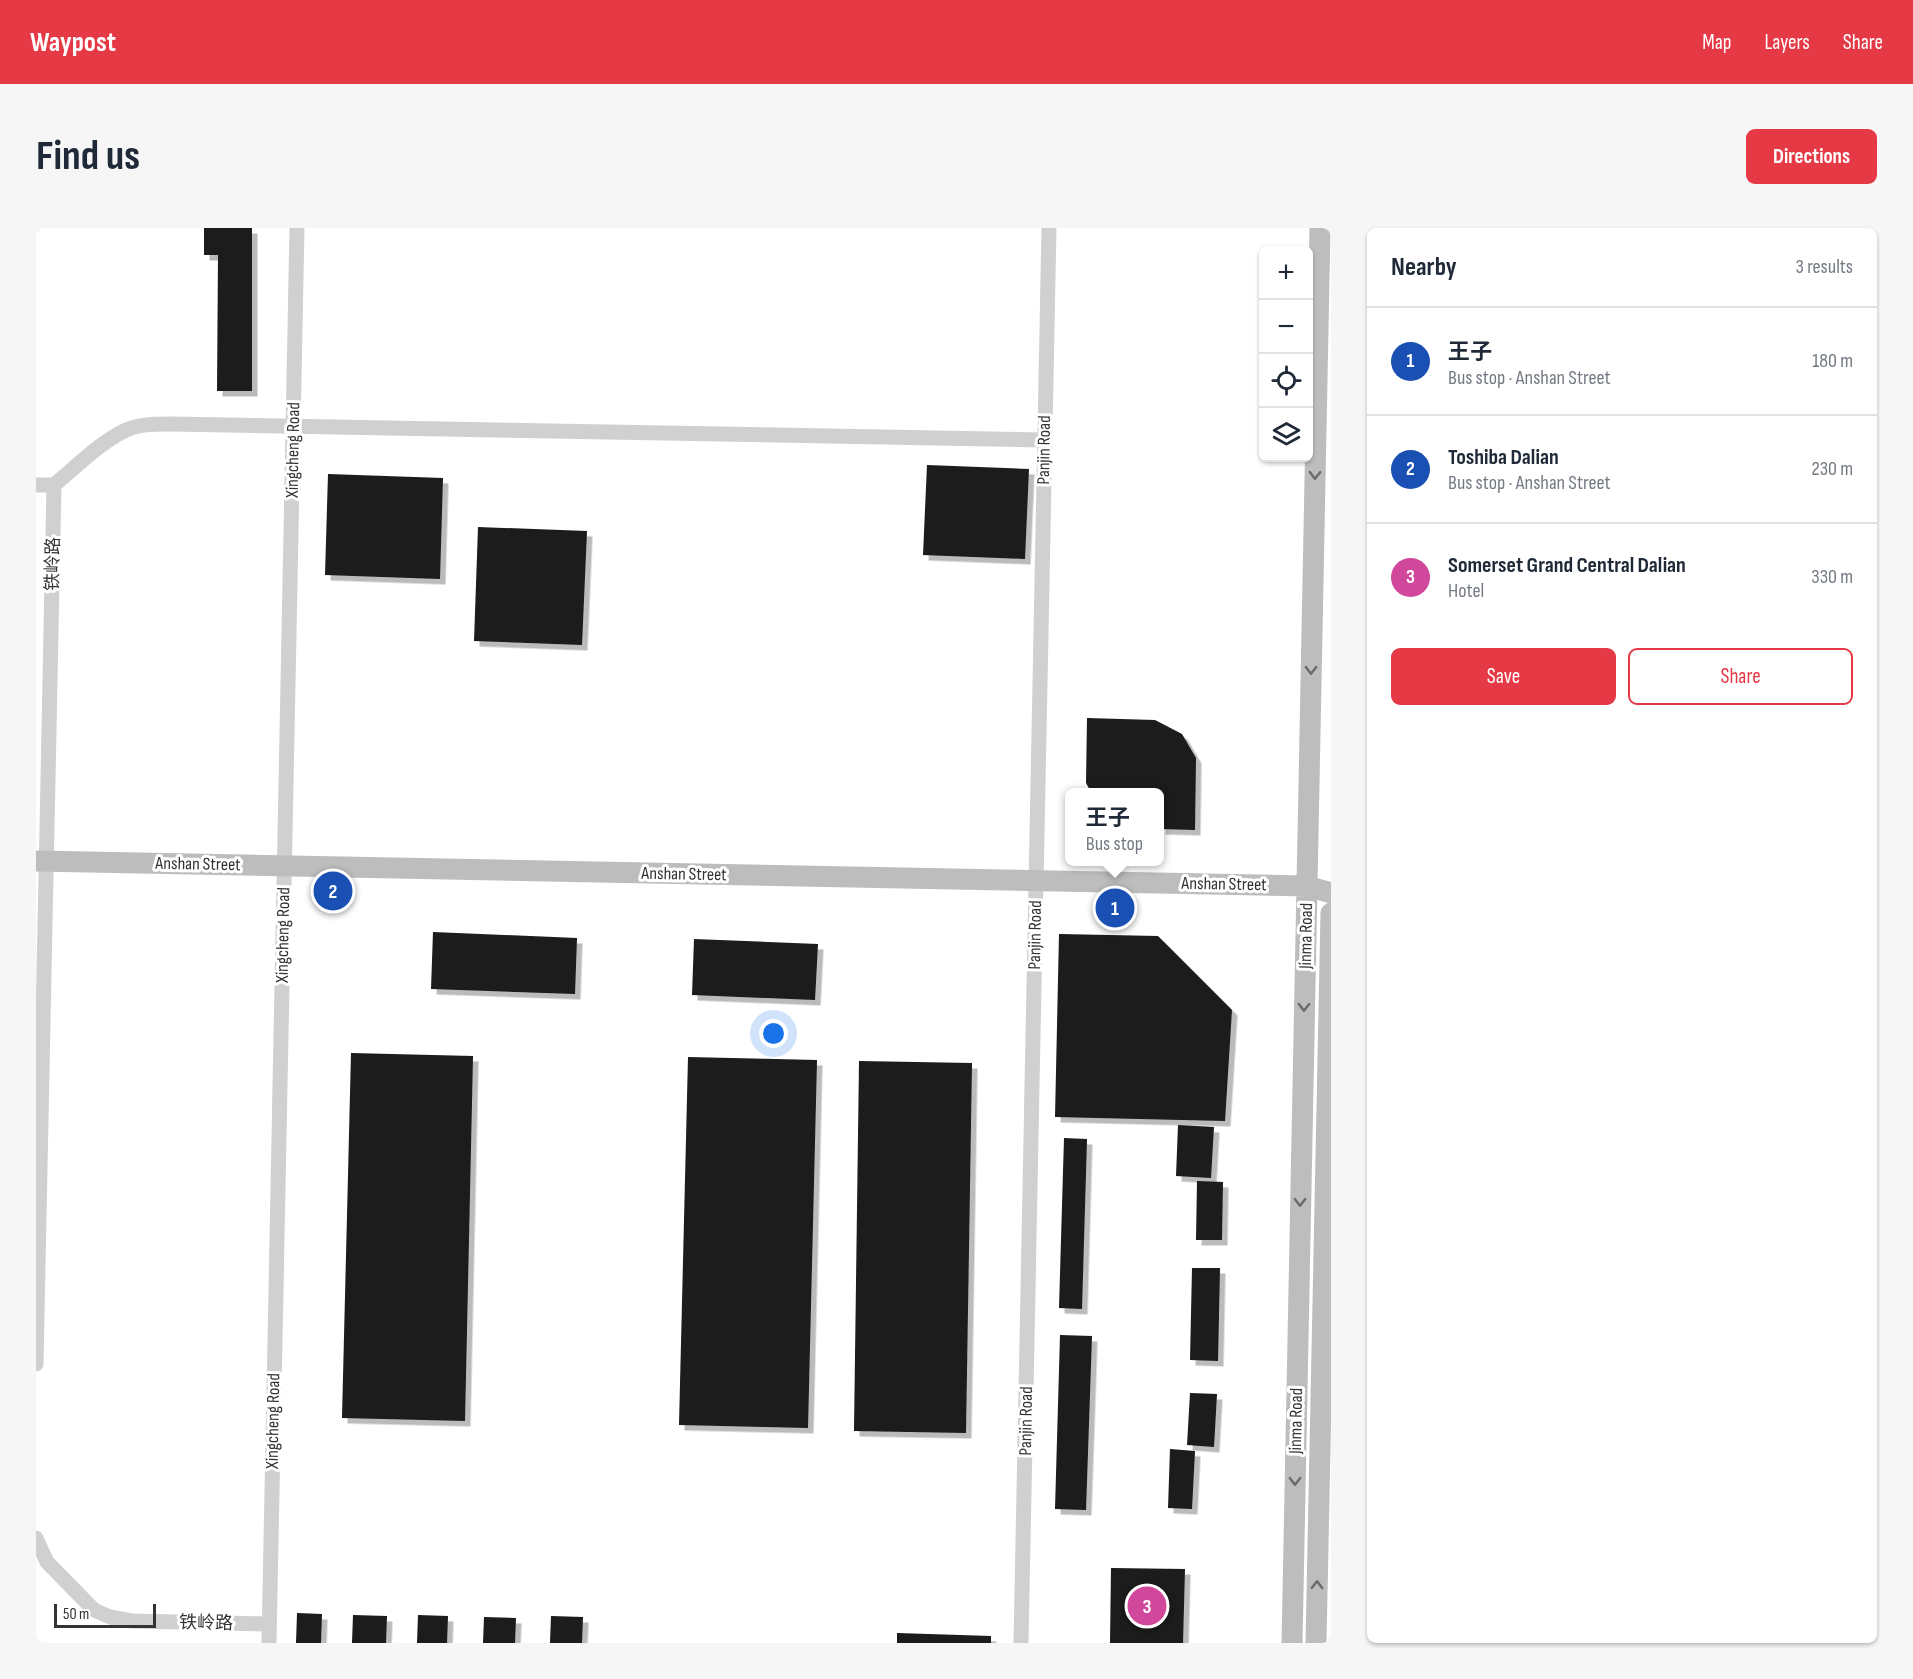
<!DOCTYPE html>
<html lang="en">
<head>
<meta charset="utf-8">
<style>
	:root { --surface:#fff; --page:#f6f6f7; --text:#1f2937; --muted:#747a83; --line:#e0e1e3; --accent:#e63946 }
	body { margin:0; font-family:"Sofia Sans Condensed","Noto Sans SC",sans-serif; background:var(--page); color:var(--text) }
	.controls { position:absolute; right:18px; top:18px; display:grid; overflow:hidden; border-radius:9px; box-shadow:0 2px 4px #0004 }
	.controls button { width:54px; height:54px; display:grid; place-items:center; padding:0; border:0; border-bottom:2px solid var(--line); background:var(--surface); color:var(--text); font:30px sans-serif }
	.scale { position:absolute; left:18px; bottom:15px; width:102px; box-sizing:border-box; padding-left:6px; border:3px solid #333; border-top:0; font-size:16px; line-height:21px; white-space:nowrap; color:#333; -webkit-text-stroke:4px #fff; paint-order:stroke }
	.you { position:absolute; left:738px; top:806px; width:21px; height:21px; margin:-15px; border:4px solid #fff; border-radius:50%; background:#1a73e8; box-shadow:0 0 0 9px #1a73e833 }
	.badge { display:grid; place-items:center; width:39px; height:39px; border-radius:50%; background:var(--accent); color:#fff; font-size:20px; font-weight:700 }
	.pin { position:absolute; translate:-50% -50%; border:3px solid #fff; box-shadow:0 2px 6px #0006 }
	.popup { position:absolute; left:1029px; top:560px; width:99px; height:78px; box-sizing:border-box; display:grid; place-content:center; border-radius:9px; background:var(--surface); filter:drop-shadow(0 2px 4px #0005); font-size:20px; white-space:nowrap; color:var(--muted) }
	.popup b { font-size:22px; color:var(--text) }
	.popup::after { content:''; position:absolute; left:50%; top:100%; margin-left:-12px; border:12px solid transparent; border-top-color:var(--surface) }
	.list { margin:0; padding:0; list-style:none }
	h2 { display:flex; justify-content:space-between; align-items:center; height:78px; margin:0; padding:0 24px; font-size:26px }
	h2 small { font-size:20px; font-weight:400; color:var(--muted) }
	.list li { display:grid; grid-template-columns:39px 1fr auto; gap:18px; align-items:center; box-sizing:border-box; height:108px; padding:0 24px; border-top:2px solid var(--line) }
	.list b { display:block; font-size:22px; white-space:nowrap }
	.list p { margin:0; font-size:20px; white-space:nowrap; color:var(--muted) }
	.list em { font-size:20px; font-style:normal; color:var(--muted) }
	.actions { display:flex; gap:12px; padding:18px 24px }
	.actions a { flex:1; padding:14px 0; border:2px solid var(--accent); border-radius:9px; text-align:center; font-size:21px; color:var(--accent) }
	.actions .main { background:var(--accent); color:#fff }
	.icon { flex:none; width:33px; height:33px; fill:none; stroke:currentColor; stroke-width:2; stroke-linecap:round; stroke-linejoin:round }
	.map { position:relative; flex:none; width:1295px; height:1415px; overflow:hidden; border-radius:9px }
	header { display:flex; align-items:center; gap:36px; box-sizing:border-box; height:84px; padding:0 30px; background:var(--accent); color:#fff }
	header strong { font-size:28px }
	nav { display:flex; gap:33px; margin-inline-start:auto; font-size:21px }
	.intro { display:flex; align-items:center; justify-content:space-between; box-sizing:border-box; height:144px; padding:0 36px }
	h1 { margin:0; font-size:42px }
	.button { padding:15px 27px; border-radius:9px; background:var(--accent); color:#fff; font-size:21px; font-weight:700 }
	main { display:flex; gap:36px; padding:0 36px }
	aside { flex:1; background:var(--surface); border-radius:9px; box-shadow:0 2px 4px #0004 }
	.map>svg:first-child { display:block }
</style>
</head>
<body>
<header>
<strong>Waypost</strong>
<nav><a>Map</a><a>Layers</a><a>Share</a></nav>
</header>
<div class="intro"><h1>Find us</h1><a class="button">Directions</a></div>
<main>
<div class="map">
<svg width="1295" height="1415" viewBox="0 0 1295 1415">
	<defs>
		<filter id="shadow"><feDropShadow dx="5.5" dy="5.5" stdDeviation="0" flood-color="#0004"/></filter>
	</defs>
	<rect width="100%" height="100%" fill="#fff"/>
	<path fill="#1a1a1a" filter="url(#shadow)" d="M168,0H216V163H181L182,27H168Z
		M891,237L993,241L989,331L887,327Z
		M292,246L407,250L404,351L289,347Z
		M442,299L551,303L546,417L438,413Z
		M1051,490L1119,492L1146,506L1160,530L1159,602L1124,601V564H1055L1050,555Z
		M397,704L541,710L539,766L395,761Z
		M1023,706L1122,708L1196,782L1189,893L1019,889Z
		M658,711L782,716L779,772L656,767Z
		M315,825L437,828L429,1193L306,1190Z
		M652,829L781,832L772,1200L643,1197Z
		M823,833L936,835L930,1205L818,1203Z
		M1142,897L1178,899L1175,950L1140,948Z
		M1028,910L1051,911L1046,1081L1023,1080Z
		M1161,953L1187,954L1186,1012H1160Z
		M1156,1040H1184L1182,1133L1154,1132Z
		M1024,1107L1056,1108L1050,1282L1019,1281Z
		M1154,1165L1181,1166L1178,1219L1151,1217Z
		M1134,1221L1159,1223L1156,1281L1132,1280Z
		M1075,1340L1149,1341L1147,1415H1074Z
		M261,1385L286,1386L285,1415H260Z
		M317,1387L351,1388L350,1415H316Z
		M382,1387L412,1388L411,1415H381Z
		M515,1388L547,1389L546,1415H514Z
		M448,1389L480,1390L479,1415H447Z
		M861,1405L955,1408V1415H861Z"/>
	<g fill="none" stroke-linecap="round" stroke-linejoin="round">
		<path stroke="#d0d0d0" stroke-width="15" d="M0,257H18C40,239 62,216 88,203C102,196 119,196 134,196L1009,212
			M0,1136L18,257
			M0,1310L11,1334L58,1382L74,1389L96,1393L233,1396
			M233,1415L261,0
			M985,1415L1013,0"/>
		<path stroke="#bdbdbd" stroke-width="21" d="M0,633L1271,658L1295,665
			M1256,1415L1284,0
			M1280,1415L1295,685"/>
	</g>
	<defs><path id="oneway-chevron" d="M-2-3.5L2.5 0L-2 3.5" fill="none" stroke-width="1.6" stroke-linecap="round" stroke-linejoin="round" transform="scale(1.5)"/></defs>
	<g stroke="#6a6a6a">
		<use href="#oneway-chevron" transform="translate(1279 247) rotate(91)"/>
		<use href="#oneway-chevron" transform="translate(1275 442) rotate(91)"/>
		<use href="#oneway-chevron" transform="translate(1268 779) rotate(91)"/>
		<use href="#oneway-chevron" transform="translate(1264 974) rotate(91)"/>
		<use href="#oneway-chevron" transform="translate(1259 1253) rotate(91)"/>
		<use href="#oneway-chevron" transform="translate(1281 1357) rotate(-89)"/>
	</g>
	<g text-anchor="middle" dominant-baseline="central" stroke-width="6" stroke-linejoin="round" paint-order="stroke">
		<g font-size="18" fill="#333" stroke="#fff">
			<text transform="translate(257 222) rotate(-89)">Xingcheng Road</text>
			<text transform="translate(1008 222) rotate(-89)">Panjin Road</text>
			<text transform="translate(17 336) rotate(-89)">铁岭路</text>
			<text transform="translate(162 636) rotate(1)">Anshan Street</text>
			<text transform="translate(648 646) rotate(1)">Anshan Street</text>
			<text transform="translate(1188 656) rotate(1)">Anshan Street</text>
			<text transform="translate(247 707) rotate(-89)">Xingcheng Road</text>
			<text transform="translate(999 707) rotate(-89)">Panjin Road</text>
			<text transform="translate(1270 708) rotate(-89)">Jinma Road</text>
			<text transform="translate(237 1193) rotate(-89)">Xingcheng Road</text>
			<text transform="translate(990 1193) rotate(-89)">Panjin Road</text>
			<text transform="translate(1260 1193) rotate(-89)">Jinma Road</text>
			<text transform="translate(170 1395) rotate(1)">铁岭路</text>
		</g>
	</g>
</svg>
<div class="controls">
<button>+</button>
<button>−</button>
<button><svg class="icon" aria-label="locate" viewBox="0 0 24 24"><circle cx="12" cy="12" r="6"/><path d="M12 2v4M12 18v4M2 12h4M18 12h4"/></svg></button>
<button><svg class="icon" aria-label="layers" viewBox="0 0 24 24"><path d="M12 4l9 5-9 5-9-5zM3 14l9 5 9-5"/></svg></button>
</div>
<div class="scale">50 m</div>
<div class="you"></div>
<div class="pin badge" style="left:1079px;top:680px;background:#1a4fb4">1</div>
<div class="popup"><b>王子</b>Bus stop</div>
<div class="pin badge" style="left:297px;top:663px;background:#1a4fb4">2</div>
<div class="pin badge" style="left:1111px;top:1378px;background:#d1479c">3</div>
</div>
<aside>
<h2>Nearby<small>3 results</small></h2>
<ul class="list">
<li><span class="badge" style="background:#1a4fb4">1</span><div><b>王子</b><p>Bus stop · Anshan Street</p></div><em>180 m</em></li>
<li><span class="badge" style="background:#1a4fb4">2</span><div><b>Toshiba Dalian</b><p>Bus stop · Anshan Street</p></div><em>230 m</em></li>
<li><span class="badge" style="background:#d1479c">3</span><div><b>Somerset Grand Central Dalian</b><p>Hotel</p></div><em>330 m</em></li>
</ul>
<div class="actions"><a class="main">Save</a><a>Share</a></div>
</aside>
</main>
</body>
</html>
